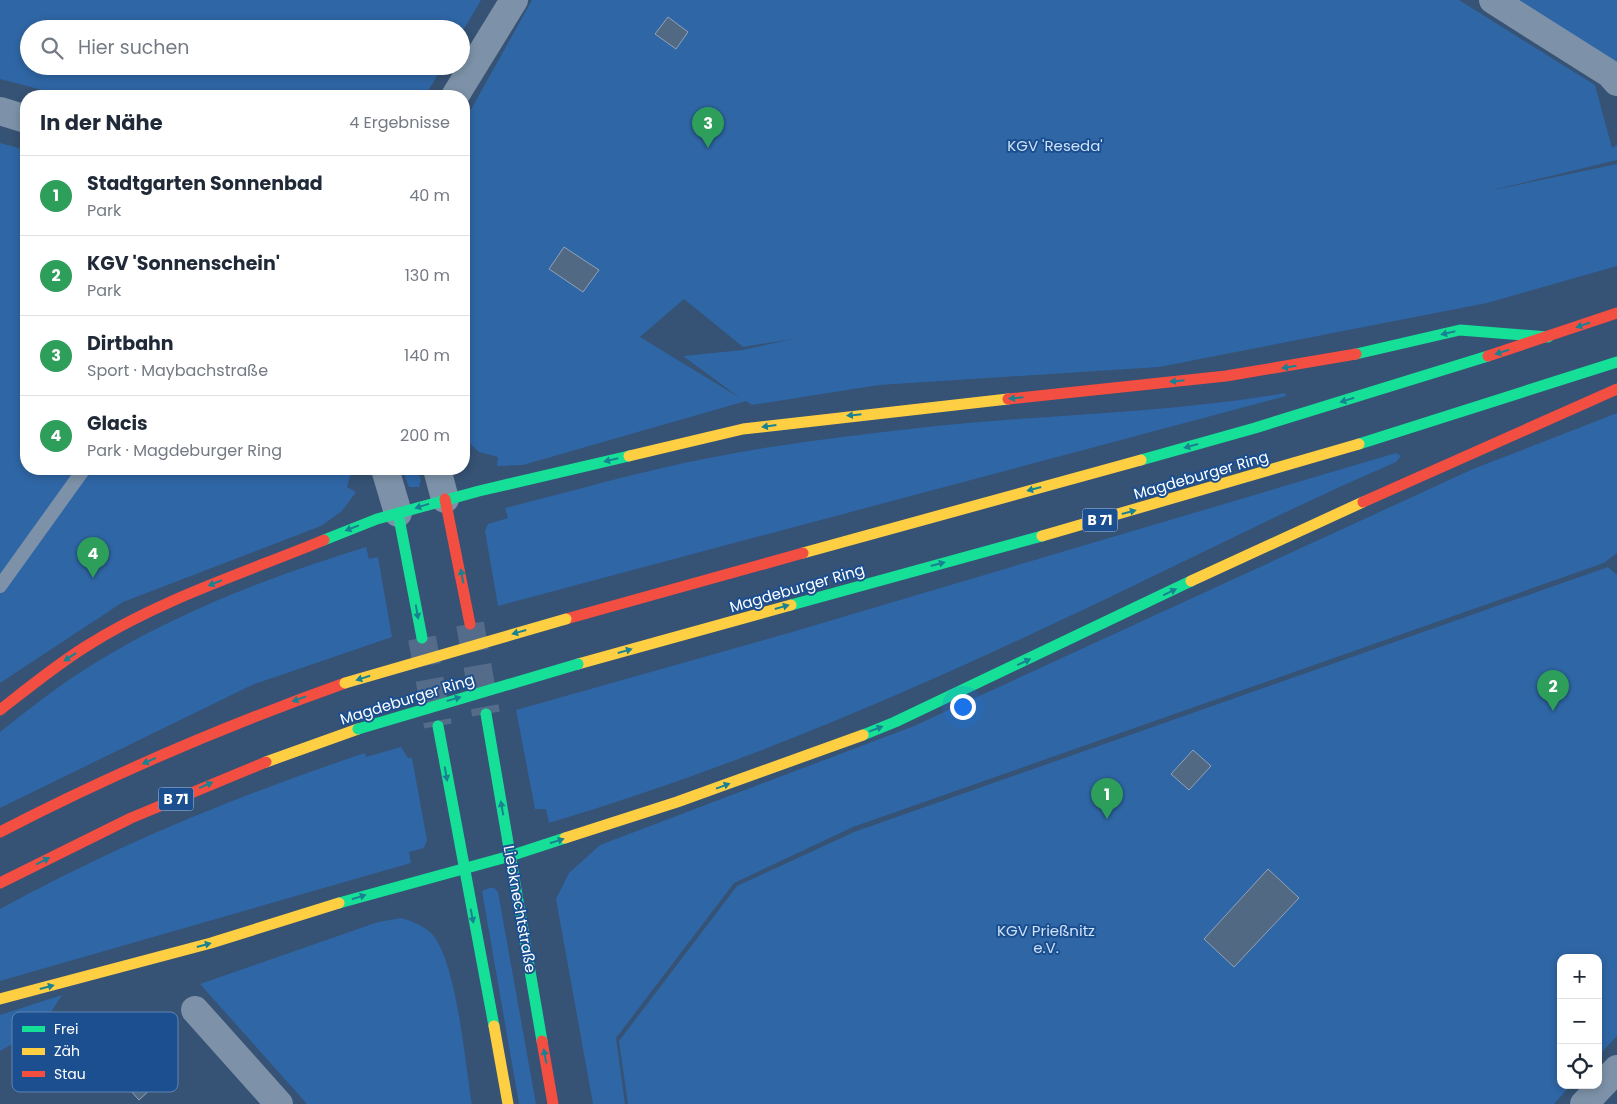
<!DOCTYPE html>
<html lang="de">
<head>
<meta charset="utf-8">
<style>
	:root { --surface:#fff; --page:#f2f2f3; --text:#1f2937; --muted:#747a83; --line:#e0e1e3; --accent:#0f766e }
	body { margin:0; font-family:Poppins,sans-serif; background:var(--page); color:var(--text) }
	.controls { position:absolute; right:15px; bottom:15px; display:grid; overflow:hidden; border-radius:10px; box-shadow:0 2px 8px #0003 }
	.controls button { width:45px; height:45px; display:grid; place-items:center; padding:0; border:0; border-bottom:1px solid var(--line); background:var(--surface); color:var(--text); font:25px sans-serif }
	.you { position:absolute; left:962px; top:706px; width:18px; height:18px; margin:-12px; border:4px solid #fff; border-radius:50%; background:#1a73e8; box-shadow:0 0 0 8px #1a73e833 }
	.badge { display:grid; place-items:center; width:32px; height:32px; border-radius:50%; background:var(--accent); color:#fff; font-size:16px; font-weight:700 }
	.pin { position:absolute; translate:-50% -41px; filter:drop-shadow(0 1px 2px #0008) }
	.pin::after { content:''; position:absolute; top:26px; width:18px; height:15px; background:inherit; clip-path:polygon(0 0,100% 0,50% 100%) }
	.list { margin:0; padding:0; list-style:none }
	h2 { display:flex; justify-content:space-between; align-items:center; height:65px; margin:0; padding:0 20px; font-size:21px }
	h2 small { font-size:16px; font-weight:400; color:var(--muted) }
	.list li { display:grid; grid-template-columns:32px 1fr auto; gap:15px; align-items:center; box-sizing:border-box; height:80px; padding:0 20px; border-top:1px solid var(--line) }
	.list b { display:block; font-size:19px; white-space:nowrap }
	.list p { margin:0; font-size:16px; white-space:nowrap; color:var(--muted) }
	.list em { font-size:16px; font-style:normal; color:var(--muted) }
	.icon { flex:none; width:28px; height:28px; fill:none; stroke:currentColor; stroke-width:2; stroke-linecap:round; stroke-linejoin:round }
	.map { position:relative; flex:none; width:1617px; height:1104px; overflow:hidden }
	.search { position:absolute; background:var(--surface); box-shadow:0 2px 8px #0003; left:20px; top:20px; width:450px; height:55px; display:flex; align-items:center; gap:12px; box-sizing:border-box; padding:0 18px; border-radius:28px; color:var(--muted); font-size:19px }
	.panel { position:absolute; background:var(--surface); box-shadow:0 2px 8px #0003; left:20px; top:90px; width:450px; height:385px; border-radius:20px }
	.map>svg:first-child { display:block }
</style>
</head>
<body>
<div class="map">
<svg width="1617" height="1104" viewBox="0 0 1617 1104">
	<rect width="100%" height="100%" fill="#365274"/>
	<path fill="#2f66a5" fill-rule="evenodd" d="M0,0H481L461,34V29H29V66H443L425,96H65L0,79Z
		M532,0H1459L1595,85L1612,148L1617,145V160L1489,191L1617,164V266L1487,303L1159,367L879,385L752,405L746,401L523,465L497,466L498,457L479,452L464,438V122ZM684,299L743,347L792,339L743,350L683,356L740,398L640,337Z
		M1514,0H1617V67Z
		M0,143L26,150V469H352L347,487L356,492L342,511L321,526L123,602L0,683Z
		M1285,393L1286,396L498,606L485,531L488,524L508,518L505,508C573,491 641,471 709,458C778,444 848,436 918,428C1040,414 1163,414 1285,393Z
		M1617,413V553L1604,563L853,827L734,883L616,1038L625,1104H593L556,899L569,873L600,845L914,726L1473,469Z
		M1396,453L1401,456L1396,462C1276,514 1159,575 1040,630C881,705 717,773 549,823L546,809H535L516,710L792,632Z
		M402,469H417L421,480L419,487H409Z
		M366,547L369,559L378,557L392,637L252,685L0,808V732C30,708 62,683 95,663C179,611 272,576 366,547Z
		M1608,567L1617,575V1036L1598,1056V958H1561V1085H1571L1554,1104H628L619,1041L737,886L854,832Z
		M401,747L408,758H412L427,840L424,848L409,852L411,863L0,981V909C117,845 239,795 365,753L366,757Z
		M489,888H494L498,892L536,1104H519L482,891Z
		M401,918C412,921 422,925 431,933C457,959 465,1065 472,1104H307L200,984L378,922Z
		M62,995L40,1029L0,1051V1015Z"/>
	<path fill="#526984" stroke="#92a2b6" d="M668,17L688,32L676,49L655,34Z
		M564,247L599,270L583,292L549,269Z
		M1193,750L1211,766L1189,790L1171,774Z
		M1268,869L1299,898L1234,967L1204,939Z
		M138,1041L167,1074L139,1100L109,1067Z"/>
	<g fill="none" stroke-linecap="round" stroke-linejoin="round">
		<path stroke="#546c89" stroke-width="28" stroke-dasharray="28 14" stroke-linecap="butt" d="M470,624L486,714
			M422,638L438,726"/>
		<path stroke="#7d92a8" stroke-width="14" d="M0,586L84,469"/>
		<path stroke="#7d92a8" stroke-width="28" d="M1493,0L1610,74L1617,82
			M455,96L514,0
			M0,111L26,119
			M385,469L398,513
			M437,469L445,499
			M195,1010L279,1104
			M1584,1104L1617,1069"/>
		<path stroke="#16e098" stroke-width="11" d="M1356,354L1460,330L1548,337
			M1359,444L1617,362
			M1141,460L1255,428L1488,356
			M398,513L422,638
			M324,540L377,519L479,491L629,456
			M791,605L1042,536
			M486,714L542,1041
			M438,726L494,1026
			M863,735L895,722L1191,581
			M339,903L510,856L565,838"/>
		<path stroke="#ffcf43" stroke-width="11" d="M629,456L743,429L1008,399
			M1042,536L1359,444
			M803,553L1141,460
			M1191,581L1363,502
			M578,664L791,605
			M266,762L358,729
			M565,838L677,802L863,735
			M0,999L211,943L339,903
			M494,1026L508,1104"/>
		<path stroke="#f24e42" stroke-width="11" d="M1488,356L1617,313
			M1008,399L1226,376L1356,354
			M445,499L470,624
			M1363,502L1617,389
			M566,619L803,553
			M0,710C28,688 55,666 85,647C158,600 244,573 324,540
			M0,832C112,774 227,725 345,683
			M0,883L131,818L266,762
			M542,1041L553,1104"/>
		<path stroke="#16e098" stroke-width="11" d="M358,729L578,664"/>
		<path stroke="#ffcf43" stroke-width="11" d="M345,683L566,619"/>
	</g>
	<defs><path id="oneway-solid" d="M-6-.8H1V-3.2L6.5 0L1 3.2V.8H-6Z" transform="scale(1.25)"/></defs>
	<g fill="#198292">
		<use href="#oneway-solid" transform="translate(1583 325) rotate(161)"/>
		<use href="#oneway-solid" transform="translate(1448 333) rotate(167)"/>
		<use href="#oneway-solid" transform="translate(1502 352) rotate(162)"/>
		<use href="#oneway-solid" transform="translate(1289 367) rotate(171)"/>
		<use href="#oneway-solid" transform="translate(1177 381) rotate(174)"/>
		<use href="#oneway-solid" transform="translate(1016 398) rotate(174)"/>
		<use href="#oneway-solid" transform="translate(1347 400) rotate(163)"/>
		<use href="#oneway-solid" transform="translate(854 415) rotate(174)"/>
		<use href="#oneway-solid" transform="translate(769 426) rotate(172)"/>
		<use href="#oneway-solid" transform="translate(1191 446) rotate(165)"/>
		<use href="#oneway-solid" transform="translate(611 460) rotate(167)"/>
		<use href="#oneway-solid" transform="translate(1034 489) rotate(165)"/>
		<use href="#oneway-solid" transform="translate(422 506) rotate(163)"/>
		<use href="#oneway-solid" transform="translate(1129 512) rotate(-15)"/>
		<use href="#oneway-solid" transform="translate(352 528) rotate(159)"/>
		<use href="#oneway-solid" transform="translate(938 564) rotate(-15)"/>
		<use href="#oneway-solid" transform="translate(462 576) rotate(-100)"/>
		<use href="#oneway-solid" transform="translate(215 583) rotate(158)"/>
		<use href="#oneway-solid" transform="translate(1170 592) rotate(-26)"/>
		<use href="#oneway-solid" transform="translate(782 607) rotate(-16)"/>
		<use href="#oneway-solid" transform="translate(417 612) rotate(80)"/>
		<use href="#oneway-solid" transform="translate(519 632) rotate(164)"/>
		<use href="#oneway-solid" transform="translate(625 651) rotate(-16)"/>
		<use href="#oneway-solid" transform="translate(70 657) rotate(146)"/>
		<use href="#oneway-solid" transform="translate(1024 662) rotate(-25)"/>
		<use href="#oneway-solid" transform="translate(363 678) rotate(163)"/>
		<use href="#oneway-solid" transform="translate(299 699) rotate(160)"/>
		<use href="#oneway-solid" transform="translate(454 699) rotate(-16)"/>
		<use href="#oneway-solid" transform="translate(876 729) rotate(-21)"/>
		<use href="#oneway-solid" transform="translate(149 761) rotate(156)"/>
		<use href="#oneway-solid" transform="translate(446 774) rotate(80)"/>
		<use href="#oneway-solid" transform="translate(206 785) rotate(-24)"/>
		<use href="#oneway-solid" transform="translate(723 786) rotate(-20)"/>
		<use href="#oneway-solid" transform="translate(502 808) rotate(-100)"/>
		<use href="#oneway-solid" transform="translate(557 841) rotate(-18)"/>
		<use href="#oneway-solid" transform="translate(43 861) rotate(-27)"/>
		<use href="#oneway-solid" transform="translate(359 897) rotate(-17)"/>
		<use href="#oneway-solid" transform="translate(472 916) rotate(79)"/>
		<use href="#oneway-solid" transform="translate(204 945) rotate(-15)"/>
		<use href="#oneway-solid" transform="translate(47 987) rotate(-15)"/>
		<use href="#oneway-solid" transform="translate(545 1056) rotate(-100)"/>
	</g>
	<g text-anchor="middle" dominant-baseline="central" stroke-width="4" stroke-linejoin="round" paint-order="stroke">
		<g fill="#1b4f8f" stroke="#bbcadd" stroke-width="1">
			<rect x="1082.5" y="508.5" width="35" height="23" rx="4"/>
			<rect x="158.5" y="787.5" width="35" height="23" rx="4"/>
		</g>
		<g font-size="14" font-weight="bold" fill="#fff">
			<text x="1100" y="520">B 71</text>
			<text x="176" y="799">B 71</text>
		</g>
		<g font-size="15" fill="#cfe3fa" stroke="#1b4f8f">
			<text x="1055" y="145">KGV 'Reseda'</text>
			<text x="1046" y="930">KGV Prießnitz<tspan x="1046" dy="17">e.V.</tspan></text>
		</g>
		<g font-size="15" fill="#fff" stroke="#1b4f8f">
			<text transform="translate(1201 475) rotate(-16)">Magdeburger Ring</text>
			<text transform="translate(797 588) rotate(-16)">Magdeburger Ring</text>
			<text transform="translate(407 699) rotate(-17)">Magdeburger Ring</text>
			<text transform="translate(520 909) rotate(80)">Liebknechtstraße</text>
		</g>
	</g>
	<rect x="12" y="1012" width="166" height="80" rx="8" fill="#1b4f8f" stroke="#5f84b1" stroke-width="1"/>
	<rect x="22" y="1026" width="23" height="6" fill="#16e098"/>
	<rect x="22" y="1048" width="23" height="7" fill="#ffcf43"/>
	<rect x="22" y="1071" width="23" height="6" fill="#f24e42"/>
	<g font-size="14" fill="#fff">
		<text x="54" y="1034">Frei</text>
		<text x="54" y="1056">Zäh</text>
		<text x="54" y="1079">Stau</text>
	</g>
</svg>
<div class="controls">
<button>+</button>
<button>−</button>
<button><svg class="icon" aria-label="locate" viewBox="0 0 24 24"><circle cx="12" cy="12" r="6"/><path d="M12 2v4M12 18v4M2 12h4M18 12h4"/></svg></button>
</div>
<div class="you"></div>
<div class="pin badge" style="left:1107px;top:819px;background:#2e9e5b">1</div>
<div class="pin badge" style="left:1553px;top:711px;background:#2e9e5b">2</div>
<div class="pin badge" style="left:708px;top:148px;background:#2e9e5b">3</div>
<div class="pin badge" style="left:93px;top:578px;background:#2e9e5b">4</div>
<div class="search"><svg class="icon" aria-label="search" viewBox="0 0 24 24"><circle cx="10" cy="10" r="6"/><path d="M15 15l6 6"/></svg>Hier suchen</div>
<section class="panel">
<h2>In der Nähe<small>4 Ergebnisse</small></h2>
<ul class="list">
<li><span class="badge" style="background:#2e9e5b">1</span><div><b>Stadtgarten Sonnenbad</b><p>Park</p></div><em>40 m</em></li>
<li><span class="badge" style="background:#2e9e5b">2</span><div><b>KGV 'Sonnenschein'</b><p>Park</p></div><em>130 m</em></li>
<li><span class="badge" style="background:#2e9e5b">3</span><div><b>Dirtbahn</b><p>Sport · Maybachstraße</p></div><em>140 m</em></li>
<li><span class="badge" style="background:#2e9e5b">4</span><div><b>Glacis</b><p>Park · Magdeburger Ring</p></div><em>200 m</em></li>
</ul>
</section>
</div>
</body>
</html>
